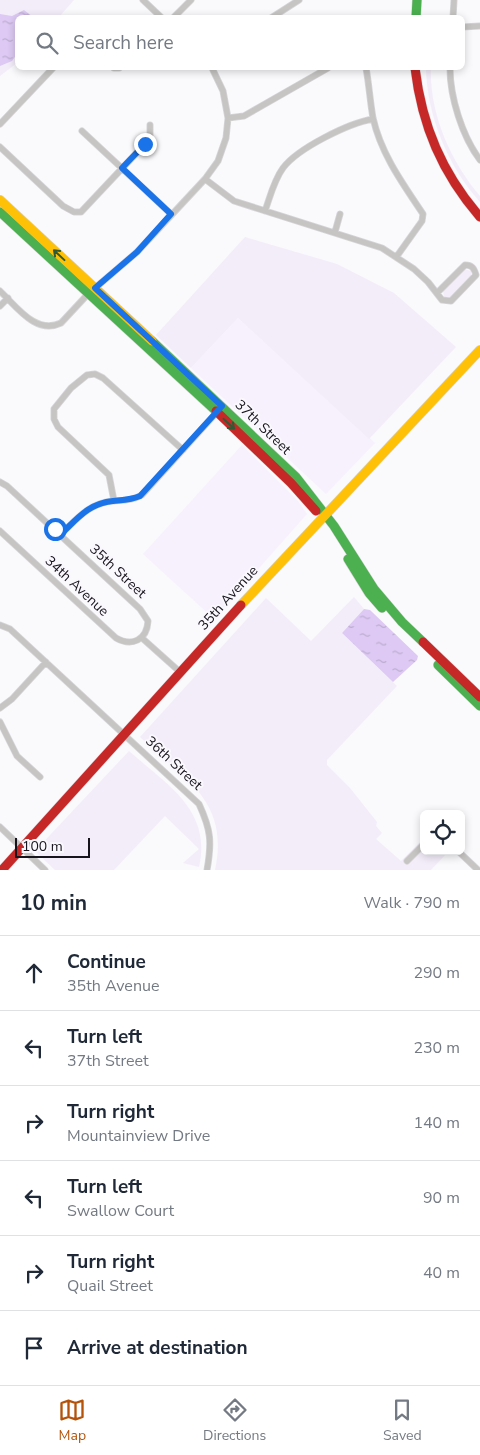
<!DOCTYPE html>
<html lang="en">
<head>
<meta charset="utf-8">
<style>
	:root { --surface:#fff; --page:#f2f2f3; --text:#1f2937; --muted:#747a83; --line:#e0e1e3; --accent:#b45309 }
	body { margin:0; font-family:"Nunito Sans",sans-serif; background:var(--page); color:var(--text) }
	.controls { position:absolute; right:15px; bottom:15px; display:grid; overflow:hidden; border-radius:8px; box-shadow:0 2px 8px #0003 }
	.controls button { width:45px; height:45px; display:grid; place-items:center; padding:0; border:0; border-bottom:1px solid var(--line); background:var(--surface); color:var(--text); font:25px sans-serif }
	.scale { position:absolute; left:15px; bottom:12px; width:75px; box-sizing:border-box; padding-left:5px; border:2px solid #18141d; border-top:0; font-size:14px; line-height:18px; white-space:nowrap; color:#18141d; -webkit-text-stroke:4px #faf8fd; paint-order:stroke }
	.stop { position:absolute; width:15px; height:15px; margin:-11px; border:4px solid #1a73e8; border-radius:50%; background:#fff }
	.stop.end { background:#1a73e8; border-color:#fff; box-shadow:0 1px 5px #0008 }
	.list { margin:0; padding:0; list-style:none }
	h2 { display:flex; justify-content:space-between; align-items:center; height:65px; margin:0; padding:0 20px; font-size:21px }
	h2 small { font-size:16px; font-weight:400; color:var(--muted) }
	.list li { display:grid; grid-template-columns:32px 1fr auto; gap:15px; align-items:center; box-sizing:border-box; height:75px; padding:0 20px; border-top:1px solid var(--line) }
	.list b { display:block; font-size:19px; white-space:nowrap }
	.list p { margin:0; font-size:16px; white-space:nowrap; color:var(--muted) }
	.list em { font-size:16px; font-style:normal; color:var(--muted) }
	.icon { flex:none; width:28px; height:28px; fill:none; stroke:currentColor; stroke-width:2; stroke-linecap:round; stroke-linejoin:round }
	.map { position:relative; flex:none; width:480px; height:870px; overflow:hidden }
	.search { position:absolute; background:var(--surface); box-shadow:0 2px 8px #0003; left:15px; right:15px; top:15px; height:55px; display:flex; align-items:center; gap:12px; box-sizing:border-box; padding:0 18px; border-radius:8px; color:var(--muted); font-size:19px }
	.sheet { height:515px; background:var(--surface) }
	nav { display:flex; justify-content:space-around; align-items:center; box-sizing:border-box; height:70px; border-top:1px solid var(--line); background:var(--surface); font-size:14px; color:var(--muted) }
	nav a { display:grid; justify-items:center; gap:2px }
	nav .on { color:var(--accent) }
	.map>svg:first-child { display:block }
</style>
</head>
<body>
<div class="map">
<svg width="480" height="870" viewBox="0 0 480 870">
	<defs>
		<pattern id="water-ripples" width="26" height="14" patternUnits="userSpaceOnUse" patternTransform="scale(1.25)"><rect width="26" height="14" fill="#ddc9f3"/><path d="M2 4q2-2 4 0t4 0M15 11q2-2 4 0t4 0" fill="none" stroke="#bdacd0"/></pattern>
	</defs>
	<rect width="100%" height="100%" fill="#faf9fc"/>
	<path fill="#f7f1fd" d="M238,318L375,443L326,494L191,368Z
		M242,445L298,501L307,514L214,619L143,554Z"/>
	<path fill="#f3edfa" d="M0,0H74L59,17L18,18L17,63L0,76Z
		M426,68H431C429,113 451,162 480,196V202C448,166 427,116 426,68Z
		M245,237L337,264L394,293L456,347L369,439L238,318L191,368L156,335Z
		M464,269L471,271V277L451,298H444L443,290Z
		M354,597L364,609L342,633L397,686L327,760V765L350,788L377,822L376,826L382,833L376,839L401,861L424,838V851L447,853L431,870H215C230,801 184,778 140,737L266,598L311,641Z
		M129,751C167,785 212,810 199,867L183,863L199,849L165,816L114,870H55L35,851Z"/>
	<path fill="url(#water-ripples)" d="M24,10L33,17L18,18L17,54L12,61L0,66V14L12,16Z
		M364,609L370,610L418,656L417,660L393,682L342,633Z"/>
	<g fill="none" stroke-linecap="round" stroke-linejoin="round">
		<defs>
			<path id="street" d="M143,0L162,18
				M173,18L191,0
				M271,18L299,0
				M453,18L454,0
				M462,27L480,26
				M114,68H119
				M366,68C369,84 370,101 373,118C381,154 403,184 423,214L422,221L397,256
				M450,68C450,97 462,136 480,160
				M228,118L244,116L328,68
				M0,124L53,68
				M82,131L171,214
				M0,147L63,206L74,212H81L145,144L150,136V125
				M205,179L234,201L382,248L414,269L428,282L442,300L451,301L476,275C474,268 472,265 465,265L437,293
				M265,211C270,197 274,180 283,168C298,148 349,123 373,119
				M335,232L340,214
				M0,291C17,307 36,335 61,323L88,294L137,252L205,179L218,161L226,138L228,118L223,91L212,68
				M0,306L8,298
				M0,482L7,486L140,609L148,621C147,640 132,647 116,638L0,531
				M114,501L109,475L58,427L54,419V409L71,388L87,375L95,374L103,378L183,450
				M61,534C77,519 88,504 112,501C123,500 131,501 142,495L218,411
				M0,625L10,629L199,804C211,830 212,842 207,870
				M142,638L180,672
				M0,708L12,699L46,662
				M0,722L17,756L40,777
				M0,827L45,870
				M458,851L478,870
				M407,861L424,844"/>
			<path id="fast" d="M416,18L417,0
				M0,212L216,411
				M152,341L296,477L334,526L374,589L402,622L423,642
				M348,559L369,593L382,608
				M438,665L480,706"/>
			<path id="slow" d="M0,200L152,341
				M241,605L480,350"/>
			<path id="jam" d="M415,68C422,126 442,173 480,217
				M216,411L291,483L316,511
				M423,642L480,697
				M2,870L241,605"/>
		</defs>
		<use href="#street" stroke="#d6d5d7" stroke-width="7"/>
		<use href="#fast" stroke="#d6d5d7" stroke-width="10"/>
		<use href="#slow" stroke="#d6d5d7" stroke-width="10"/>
		<use href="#jam" stroke="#d6d5d7" stroke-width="10"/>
		<use href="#street" stroke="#c7c5c3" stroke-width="5.5"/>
		<use href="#fast" stroke="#4caf50" stroke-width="9"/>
		<use href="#slow" stroke="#ffc107" stroke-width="9"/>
		<use href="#jam" stroke="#c62828" stroke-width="9"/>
	</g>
	<defs><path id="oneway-shaft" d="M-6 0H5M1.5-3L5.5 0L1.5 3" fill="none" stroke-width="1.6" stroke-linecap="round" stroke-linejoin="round" transform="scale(1.25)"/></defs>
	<g stroke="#2f5a34">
		<use href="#oneway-shaft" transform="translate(59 255) rotate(-137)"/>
		<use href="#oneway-shaft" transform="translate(229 424) rotate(43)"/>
	</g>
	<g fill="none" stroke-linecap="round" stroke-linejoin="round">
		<path stroke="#1a73e8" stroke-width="6" d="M55,529L61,534C77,519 89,503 113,501C123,500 131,500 140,496L222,406L95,288L137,252L171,214L122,168L145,144"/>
	</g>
	<g text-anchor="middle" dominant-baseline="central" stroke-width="4" stroke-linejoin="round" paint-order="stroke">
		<g font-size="14" fill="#18141d" stroke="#faf8fd">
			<text transform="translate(263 427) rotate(44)">37th Street</text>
			<text transform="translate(118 571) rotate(43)">35th Street</text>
			<text transform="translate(77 586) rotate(43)">34th Avenue</text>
			<text transform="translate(228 598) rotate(-48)">35th Avenue</text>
			<text transform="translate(174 763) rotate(43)">36th Street</text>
		</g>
	</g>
</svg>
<div class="controls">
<button><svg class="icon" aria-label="locate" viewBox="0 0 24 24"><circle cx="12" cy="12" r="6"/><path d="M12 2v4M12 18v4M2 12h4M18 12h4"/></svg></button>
</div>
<div class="scale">100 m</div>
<div class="stop" style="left:55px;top:529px"></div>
<div class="stop end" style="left:145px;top:144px"></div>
<div class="search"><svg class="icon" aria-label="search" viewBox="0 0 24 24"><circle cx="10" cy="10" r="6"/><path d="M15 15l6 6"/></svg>Search here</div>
</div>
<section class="sheet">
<h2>10 min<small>Walk · 790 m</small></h2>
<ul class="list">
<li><svg class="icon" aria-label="ahead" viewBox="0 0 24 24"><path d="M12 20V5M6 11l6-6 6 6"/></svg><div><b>Continue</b><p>35th Avenue</p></div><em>290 m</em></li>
<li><svg class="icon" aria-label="left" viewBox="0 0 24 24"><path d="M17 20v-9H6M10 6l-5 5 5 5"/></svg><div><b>Turn left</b><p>37th Street</p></div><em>230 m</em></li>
<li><svg class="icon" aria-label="right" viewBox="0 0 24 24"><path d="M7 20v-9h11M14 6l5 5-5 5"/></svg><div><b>Turn right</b><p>Mountainview Drive</p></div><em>140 m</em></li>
<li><svg class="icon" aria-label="left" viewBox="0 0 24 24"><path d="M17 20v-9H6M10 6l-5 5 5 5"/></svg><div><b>Turn left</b><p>Swallow Court</p></div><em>90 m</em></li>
<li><svg class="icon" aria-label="right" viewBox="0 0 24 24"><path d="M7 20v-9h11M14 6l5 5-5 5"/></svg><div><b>Turn right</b><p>Quail Street</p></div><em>40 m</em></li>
<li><svg class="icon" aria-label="arrive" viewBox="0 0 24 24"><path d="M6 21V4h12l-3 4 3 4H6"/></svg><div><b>Arrive at destination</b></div></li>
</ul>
</section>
<nav>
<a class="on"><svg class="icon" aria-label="map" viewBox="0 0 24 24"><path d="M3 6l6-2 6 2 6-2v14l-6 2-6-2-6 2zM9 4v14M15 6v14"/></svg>Map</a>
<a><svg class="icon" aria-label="directions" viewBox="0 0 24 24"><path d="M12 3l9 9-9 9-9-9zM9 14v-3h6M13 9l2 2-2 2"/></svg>Directions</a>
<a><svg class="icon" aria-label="saved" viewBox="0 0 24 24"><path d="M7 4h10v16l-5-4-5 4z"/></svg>Saved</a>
</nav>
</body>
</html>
